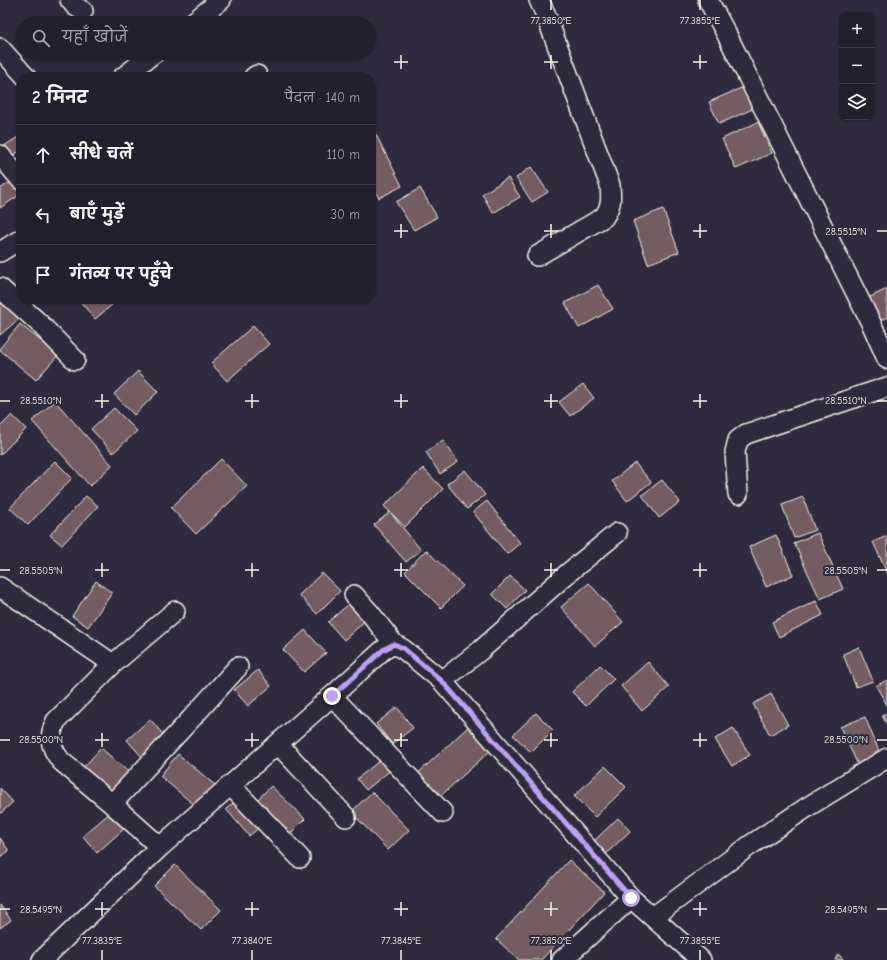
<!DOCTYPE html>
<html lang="hi">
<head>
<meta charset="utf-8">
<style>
	:root { --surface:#23202e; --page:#2f2d3a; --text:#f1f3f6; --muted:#a3a3aa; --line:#403e4a }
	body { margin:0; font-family:"Comic Neue","Playpen Sans Deva",sans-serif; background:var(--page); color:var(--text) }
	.controls { position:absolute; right:12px; top:12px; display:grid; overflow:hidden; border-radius:8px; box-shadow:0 1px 3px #0004 }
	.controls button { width:36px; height:36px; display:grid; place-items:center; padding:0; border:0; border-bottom:1px solid var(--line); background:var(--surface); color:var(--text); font:20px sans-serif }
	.stop { position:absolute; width:12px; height:12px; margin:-9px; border:3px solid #bca0f2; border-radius:50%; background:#fff }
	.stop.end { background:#bca0f2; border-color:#fff; box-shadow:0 1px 4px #0008 }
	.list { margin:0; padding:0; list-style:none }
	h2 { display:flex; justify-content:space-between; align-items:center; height:52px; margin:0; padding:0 16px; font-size:17px }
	h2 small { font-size:13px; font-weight:400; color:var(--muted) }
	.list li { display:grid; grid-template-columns:26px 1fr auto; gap:12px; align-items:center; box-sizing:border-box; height:60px; padding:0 16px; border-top:1px solid var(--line) }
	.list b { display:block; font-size:15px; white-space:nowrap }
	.list em { font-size:13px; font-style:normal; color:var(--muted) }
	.icon { flex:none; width:22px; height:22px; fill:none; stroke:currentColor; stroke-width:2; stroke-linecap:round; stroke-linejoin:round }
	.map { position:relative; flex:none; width:887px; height:960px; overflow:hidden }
	.search { position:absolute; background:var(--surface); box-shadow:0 1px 3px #0004; left:16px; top:16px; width:360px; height:44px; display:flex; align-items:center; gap:10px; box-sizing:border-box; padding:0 14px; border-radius:22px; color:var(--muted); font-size:15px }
	.panel { position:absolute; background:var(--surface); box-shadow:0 1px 3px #0004; left:16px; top:72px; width:360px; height:232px; border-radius:16px }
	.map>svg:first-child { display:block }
</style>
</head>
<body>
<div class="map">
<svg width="887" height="960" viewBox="0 0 887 960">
	<rect width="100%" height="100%" fill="#2f2a3d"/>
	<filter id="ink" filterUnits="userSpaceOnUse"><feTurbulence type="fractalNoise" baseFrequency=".025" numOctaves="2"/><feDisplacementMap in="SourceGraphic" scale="8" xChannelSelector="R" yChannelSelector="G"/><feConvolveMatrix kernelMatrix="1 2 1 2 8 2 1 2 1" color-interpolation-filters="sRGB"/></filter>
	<g filter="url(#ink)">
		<path fill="#735c62" stroke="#f4f1e8" d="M748,85L757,107L719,124L709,102Z
			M758,122L772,153L736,169L722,139Z
			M371,125L402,186L379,198L371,183Z
			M21,135V150L8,159L1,148Z
			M531,167L548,192L532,202L516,178Z
			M508,178L520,197L493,213L482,194Z
			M15,179L21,188V194L0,208V189Z
			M420,188L437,217L414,230L396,202Z
			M663,209L679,252L648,264L633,221Z
			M598,285L613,309L579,328L565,303Z
			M887,289V317L876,323L864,300Z
			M0,297L21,317L0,335Z
			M78,299H109L113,304L95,319Z
			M20,324L58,355L36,380L0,350V348Z
			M253,326L269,344L227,381L211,363Z
			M138,371L158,392L134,415L114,394Z
			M583,384L594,398L570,416L559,402Z
			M55,401L112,465L90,486L32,421Z
			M114,408L137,431L113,453L91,429Z
			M12,415L26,429L0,455V427Z
			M443,440L458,462L440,474L426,452Z
			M221,459L247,486L196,534L171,508Z
			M55,461L72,478L28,525L10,508Z
			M635,463L651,482L627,501L612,481Z
			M423,468L443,489L405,527L384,506Z
			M465,470L485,495L467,509L447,484Z
			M662,480L680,502L659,518L642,495Z
			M86,496L98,506L62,545L50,535Z
			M803,497L815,530L794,538L782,505Z
			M487,501L520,543L507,554L473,512Z
			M390,512L421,550L406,562L374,525Z
			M818,533L843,589L820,599L794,543Z
			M776,535L793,575L766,587L749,547Z
			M887,536V573L873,542Z
			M426,550L463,586L441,608L405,572Z
			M322,573L340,591L317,614L299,595Z
			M510,576L525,590L507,609L492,594Z
			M96,581L112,593L88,627L72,616Z
			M589,583L623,622L595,646L561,607Z
			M816,601L823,615L779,637L772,622Z
			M350,603L366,620L344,640L328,622Z
			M305,630L326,653L304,672L283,650Z
			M859,647L873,681L856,687L843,654Z
			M648,662L669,687L642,711L621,686Z
			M600,665L614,679L586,706L572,692Z
			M258,670L271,686L248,706L234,690Z
			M887,680V705L876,686Z
			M771,694L788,725L770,735L753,704Z
			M397,707L413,728L392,744L376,724Z
			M536,713L553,730L531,752L513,735Z
			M887,713V725L882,715Z
			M865,717L881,756L859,767L840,727Z
			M150,719L166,738L143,758L127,740Z
			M468,727L490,751L436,800L414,777Z
			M733,728L750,755L732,766L715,739Z
			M101,748L133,776L115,797L82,769Z
			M178,754L216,786L198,808L160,776Z
			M383,758L392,769L366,790L357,779Z
			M605,766L626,787L595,817L574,796Z
			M271,786L305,819L288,836L254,803Z
			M0,788L13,802L0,814Z
			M372,792L409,830L388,850L351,812Z
			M238,799L261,826L249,836L226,809Z
			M113,810L127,826L97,853L83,836Z
			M618,818L630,831L604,856L592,843Z
			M0,838L9,851L0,857Z
			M569,860L604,892L541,960H519L496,939Z
			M175,865L221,910L201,930L154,886Z
			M0,905L11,920L0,928Z
			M838,954L844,960H835Z"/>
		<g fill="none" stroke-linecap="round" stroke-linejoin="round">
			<defs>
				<path id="street" d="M70,0L75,6L83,11
					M708,0L726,33L872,325L887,359
					M192,23L221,0
					M0,48L26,77
					M123,77L154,53
					M254,77L257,75
					M0,155L21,180
					M0,252L21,239
					M537,256L604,217C612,205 611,199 610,185L545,13L539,0
					M0,288L38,322L75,360
					M738,494L735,452L738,440L746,434L887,387
					M0,587L113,664
					M354,595L370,613L394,644
					M442,681L481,650L568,573L617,533
					M332,696L443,813
					M278,744L346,817
					M230,785L300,858
					M112,804L190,720L238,667
					M160,847L112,804L61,761C50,747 48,737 56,721L113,664L175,611
					M653,917L749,846L809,806L887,758
					M42,960L160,847L332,696L383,650L394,644L403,649L442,681L631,898L701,960
					M562,960L631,898"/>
			</defs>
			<use href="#street" stroke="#f4f1e8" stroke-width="22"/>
			<use href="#street" stroke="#2f2a3d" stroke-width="19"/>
		</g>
	</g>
	<g fill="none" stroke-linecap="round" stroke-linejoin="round" filter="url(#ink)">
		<path stroke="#bca0f2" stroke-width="5" d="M332,696L383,650L394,644L403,648L442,681L631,898"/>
	</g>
	<path fill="none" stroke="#f4f1e8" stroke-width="1.5" d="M551,0V10M700,0V10M401,55V69M551,55V69M700,55V69M394,62H408M544,62H558M693,62H707M401,224V238M551,224V238M700,224V238M394,231H408M544,231H558M693,231H707M877,231H887M102,394V408M252,394V408M401,394V408M551,394V408M700,394V408M0,401H10M95,401H109M245,401H259M394,401H408M544,401H558M693,401H707M877,401H887M102,563V577M252,563V577M401,563V577M551,563V577M700,563V577M0,570H10M95,570H109M245,570H259M394,570H408M544,570H558M693,570H707M877,570H887M102,733V747M252,733V747M401,733V747M551,733V747M700,733V747M0,740H10M95,740H109M245,740H259M394,740H408M544,740H558M693,740H707M877,740H887M102,902V916M252,902V916M401,902V916M551,902V916M700,902V916M0,909H10M95,909H109M245,909H259M394,909H408M544,909H558M693,909H707M877,909H887M102,950V960M252,950V960M401,950V960M551,950V960M700,950V960"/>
	<g font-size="10" text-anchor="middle" fill="#f4f1e8" stroke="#2f2a3d" stroke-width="4" stroke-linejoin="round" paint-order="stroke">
		<text x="551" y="24">77.3850°E</text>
		<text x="700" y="24">77.3855°E</text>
		<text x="846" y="235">28.5515°N</text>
		<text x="41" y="404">28.5510°N</text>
		<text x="846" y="404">28.5510°N</text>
		<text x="41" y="574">28.5505°N</text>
		<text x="846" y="574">28.5505°N</text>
		<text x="41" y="743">28.5500°N</text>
		<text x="846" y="743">28.5500°N</text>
		<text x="41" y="913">28.5495°N</text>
		<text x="846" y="913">28.5495°N</text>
		<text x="102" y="944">77.3835°E</text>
		<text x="252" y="944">77.3840°E</text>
		<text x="401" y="944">77.3845°E</text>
		<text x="551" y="944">77.3850°E</text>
		<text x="700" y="944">77.3855°E</text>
	</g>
</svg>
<div class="controls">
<button>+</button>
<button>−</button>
<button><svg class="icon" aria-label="layers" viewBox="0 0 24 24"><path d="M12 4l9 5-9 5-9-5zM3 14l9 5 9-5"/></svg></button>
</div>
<div class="stop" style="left:631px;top:898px"></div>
<div class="stop end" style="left:332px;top:696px"></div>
<div class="search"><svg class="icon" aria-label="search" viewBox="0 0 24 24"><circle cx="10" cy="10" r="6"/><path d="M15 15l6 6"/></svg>यहाँ खोजें</div>
<section class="panel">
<h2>2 मिनट<small>पैदल · 140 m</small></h2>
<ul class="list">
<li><svg class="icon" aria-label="ahead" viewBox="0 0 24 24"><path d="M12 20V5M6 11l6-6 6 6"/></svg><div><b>सीधे चलें</b></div><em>110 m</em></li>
<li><svg class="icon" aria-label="left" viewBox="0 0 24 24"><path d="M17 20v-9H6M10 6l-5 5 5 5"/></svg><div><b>बाएँ मुड़ें</b></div><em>30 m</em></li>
<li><svg class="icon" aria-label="arrive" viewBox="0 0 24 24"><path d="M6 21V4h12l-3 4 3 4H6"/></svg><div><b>गंतव्य पर पहुँचे</b></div></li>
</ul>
</section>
</div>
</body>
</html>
